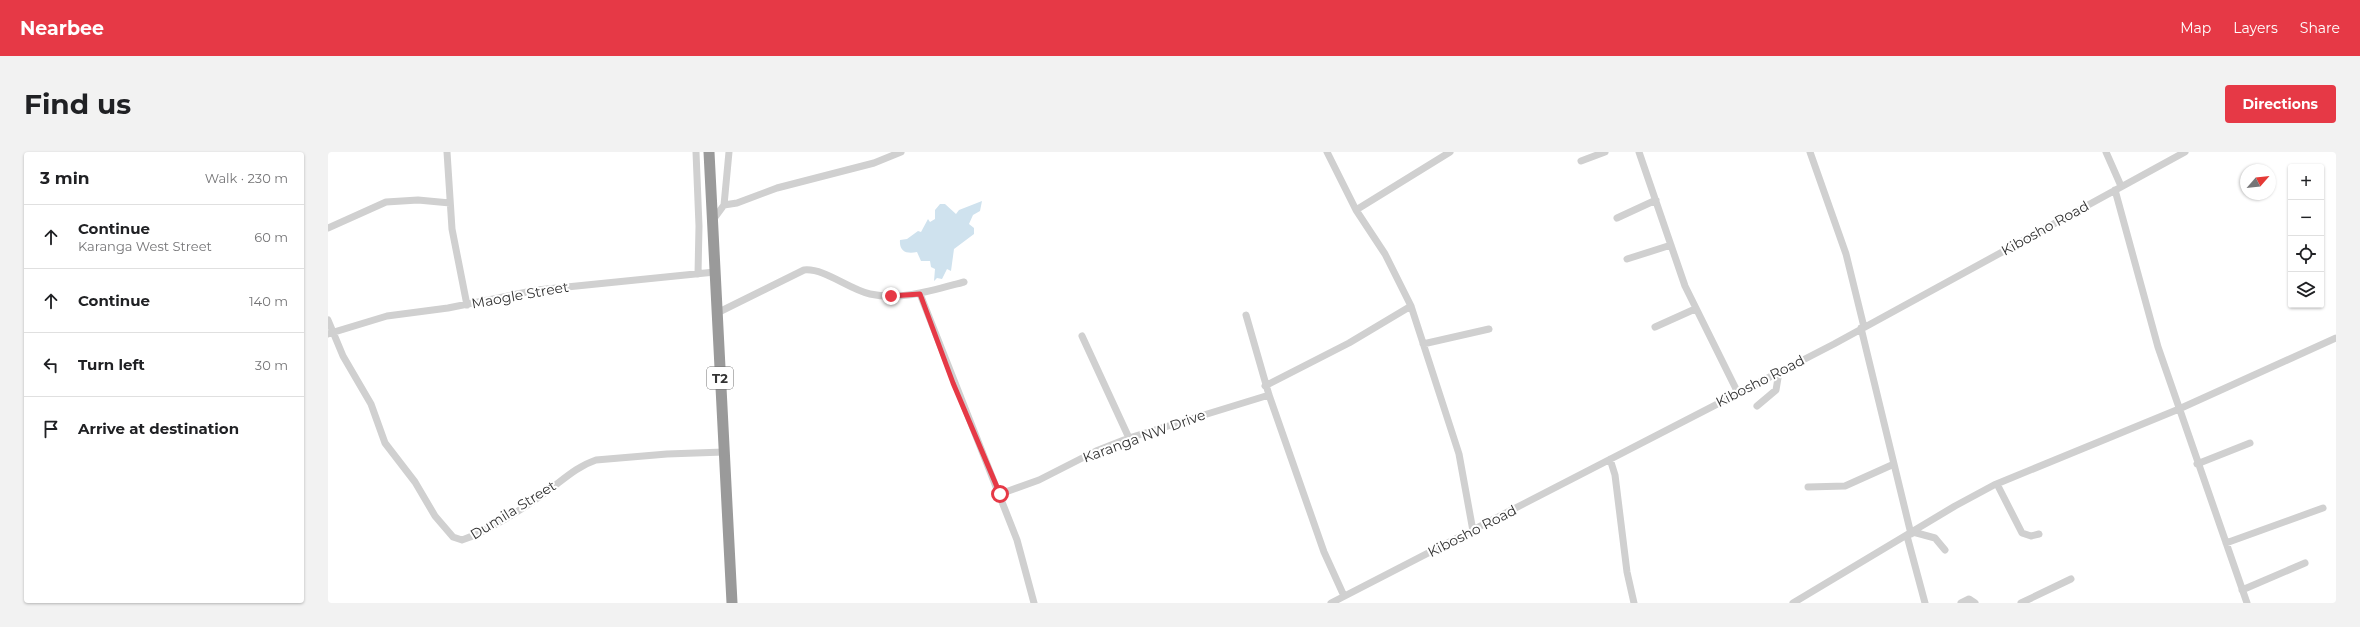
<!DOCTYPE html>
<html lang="en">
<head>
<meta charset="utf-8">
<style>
	:root { --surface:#fff; --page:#f2f2f2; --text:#202124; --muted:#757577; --line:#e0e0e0; --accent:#e63946 }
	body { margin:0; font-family:Montserrat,sans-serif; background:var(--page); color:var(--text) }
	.controls { position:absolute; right:12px; top:12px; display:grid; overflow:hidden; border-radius:4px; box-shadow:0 1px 3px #0004 }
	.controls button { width:36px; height:36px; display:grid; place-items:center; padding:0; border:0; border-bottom:1px solid var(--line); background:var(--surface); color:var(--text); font:20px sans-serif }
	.compass { position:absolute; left:1912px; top:12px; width:36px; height:36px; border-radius:50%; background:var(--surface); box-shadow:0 1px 3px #0004; rotate:62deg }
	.stop { position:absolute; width:12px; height:12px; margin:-9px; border:3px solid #e63946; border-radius:50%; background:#fff }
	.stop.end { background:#e63946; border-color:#fff; box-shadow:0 1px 4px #0008 }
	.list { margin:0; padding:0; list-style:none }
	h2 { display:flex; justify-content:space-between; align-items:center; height:52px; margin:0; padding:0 16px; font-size:17px }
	h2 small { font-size:13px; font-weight:400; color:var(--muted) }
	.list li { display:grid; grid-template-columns:26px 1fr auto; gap:12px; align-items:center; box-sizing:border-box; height:64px; padding:0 16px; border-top:1px solid var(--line) }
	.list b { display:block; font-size:15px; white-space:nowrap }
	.list p { margin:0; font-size:13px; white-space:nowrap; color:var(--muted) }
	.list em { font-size:13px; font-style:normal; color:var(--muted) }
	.icon { flex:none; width:22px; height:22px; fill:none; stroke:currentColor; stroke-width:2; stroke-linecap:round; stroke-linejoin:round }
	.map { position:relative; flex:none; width:2008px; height:451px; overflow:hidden; border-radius:4px }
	header { display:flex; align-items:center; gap:24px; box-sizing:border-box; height:56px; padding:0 20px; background:var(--accent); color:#fff }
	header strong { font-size:19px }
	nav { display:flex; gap:22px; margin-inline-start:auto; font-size:14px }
	.intro { display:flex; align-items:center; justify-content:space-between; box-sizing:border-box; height:96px; padding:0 24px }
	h1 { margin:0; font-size:28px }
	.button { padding:10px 18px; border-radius:4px; background:var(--accent); color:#fff; font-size:14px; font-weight:700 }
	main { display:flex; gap:24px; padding:0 24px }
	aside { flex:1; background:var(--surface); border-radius:4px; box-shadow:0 1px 3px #0004 }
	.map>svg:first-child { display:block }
</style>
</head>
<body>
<header>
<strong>Nearbee</strong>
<nav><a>Map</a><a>Layers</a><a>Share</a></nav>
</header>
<div class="intro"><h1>Find us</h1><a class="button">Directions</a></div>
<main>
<aside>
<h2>3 min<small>Walk · 230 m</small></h2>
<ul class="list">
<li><svg class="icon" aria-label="ahead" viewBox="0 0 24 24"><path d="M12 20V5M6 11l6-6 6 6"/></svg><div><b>Continue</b><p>Karanga West Street</p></div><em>60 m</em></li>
<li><svg class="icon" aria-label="ahead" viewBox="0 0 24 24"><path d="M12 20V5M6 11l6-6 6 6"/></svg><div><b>Continue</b></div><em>140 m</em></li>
<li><svg class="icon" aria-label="left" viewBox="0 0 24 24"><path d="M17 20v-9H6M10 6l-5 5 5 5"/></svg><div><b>Turn left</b></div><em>30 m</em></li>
<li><svg class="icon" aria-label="arrive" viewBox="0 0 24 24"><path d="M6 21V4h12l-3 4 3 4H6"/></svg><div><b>Arrive at destination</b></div></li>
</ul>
</aside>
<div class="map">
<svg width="2008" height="451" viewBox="0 0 2008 451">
	<rect width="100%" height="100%" fill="#fff"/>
	<path fill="#cfe2ee" d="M654,49L652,59L645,63L641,72L646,76V82L626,97L623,119L619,117L614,127L609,126L606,129L607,117L603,115L602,109H593L589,100C579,102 571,100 572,88L579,87L590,79L593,80L600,67L602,70L607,67V58L612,52H617L628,62L631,58Z"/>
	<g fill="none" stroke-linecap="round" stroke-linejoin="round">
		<path stroke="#d0d0d0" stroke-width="7" d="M119,0L124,77L139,153
			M368,0L371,74L370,122
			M999,0L1028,58L1057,102L1083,154L1131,302L1145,379
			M1311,0L1357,134L1410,241
			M1482,0L1518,102L1536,175
			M1778,0L1793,34
			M1253,9L1277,0
			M1787,38L1830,195L1919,451
			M396,53L409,51L449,36L546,11L573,0
			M1028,58L1122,0
			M1289,66L1328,48
			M385,68L396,53L401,0
			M0,76L58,50L90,48L122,51
			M1299,107L1343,93
			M592,142L689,388L706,451
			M389,161L476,118C497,116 520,137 542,142C573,149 606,138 636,130
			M918,163L941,243L996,400L1016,444
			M0,168L15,204L43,252L57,291L87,330L107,364L125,385L134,388C158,380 193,358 214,343C232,331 247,315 268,308L339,302L396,300
			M1327,175L1367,157
			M1533,176L1583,382
			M0,182L59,164L120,156L209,138L387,120
			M754,184L801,286
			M1095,192L1161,177
			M937,234L1021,191L1083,154
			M1429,254L1448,238L1451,220
			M1282,307L1287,323L1299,420L1306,451
			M1869,312L1922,291
			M1669,332L1694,381L1703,384L1711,382
			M1480,335L1517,334L1566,312
			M672,342L711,328L768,299L801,286L941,243
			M1585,380L1607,386L1617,398
			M1579,384L1597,451
			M1898,391L1995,356
			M1914,438L1977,411
			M1003,451L1506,192L1857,0
			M1465,451L1627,354L1666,333L1851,257L2008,186
			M1633,451L1641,447L1647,451
			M1693,451L1743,427"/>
		<path stroke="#9a9a9a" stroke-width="11" d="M381,0L404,451"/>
	</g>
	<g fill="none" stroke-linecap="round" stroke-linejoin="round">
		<path stroke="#e63946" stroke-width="5" d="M563,144L592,142L625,231L672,342"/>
	</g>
	<g text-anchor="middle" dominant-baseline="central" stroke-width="4" stroke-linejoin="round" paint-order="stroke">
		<rect fill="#fff" stroke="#707070" stroke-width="1" x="379" y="215" width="26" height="22" rx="3"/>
		<g font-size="13" font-weight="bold" fill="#333">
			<text x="392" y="226">T2</text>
		</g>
		<g font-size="14" fill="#333" stroke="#fff">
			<text transform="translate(1717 76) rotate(-29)">Kibosho Road</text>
			<text transform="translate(192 143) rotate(-10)">Maogle Street</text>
			<text transform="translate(1432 229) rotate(-27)">Kibosho Road</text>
			<text transform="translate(816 284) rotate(-20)">Karanga NW Drive</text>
			<text transform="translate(185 358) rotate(-32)">Dumila Street</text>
			<text transform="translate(1144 379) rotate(-27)">Kibosho Road</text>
		</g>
	</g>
</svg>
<div class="controls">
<button>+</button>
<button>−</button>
<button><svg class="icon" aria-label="locate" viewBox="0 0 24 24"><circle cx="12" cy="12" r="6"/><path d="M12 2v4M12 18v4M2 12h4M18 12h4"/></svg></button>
<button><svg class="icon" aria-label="layers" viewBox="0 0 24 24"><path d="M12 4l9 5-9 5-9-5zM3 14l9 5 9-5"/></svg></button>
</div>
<svg class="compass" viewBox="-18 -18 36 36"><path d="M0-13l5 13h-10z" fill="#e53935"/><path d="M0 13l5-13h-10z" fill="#757577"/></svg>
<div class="stop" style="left:672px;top:342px"></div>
<div class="stop end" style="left:563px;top:144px"></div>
</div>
</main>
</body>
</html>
